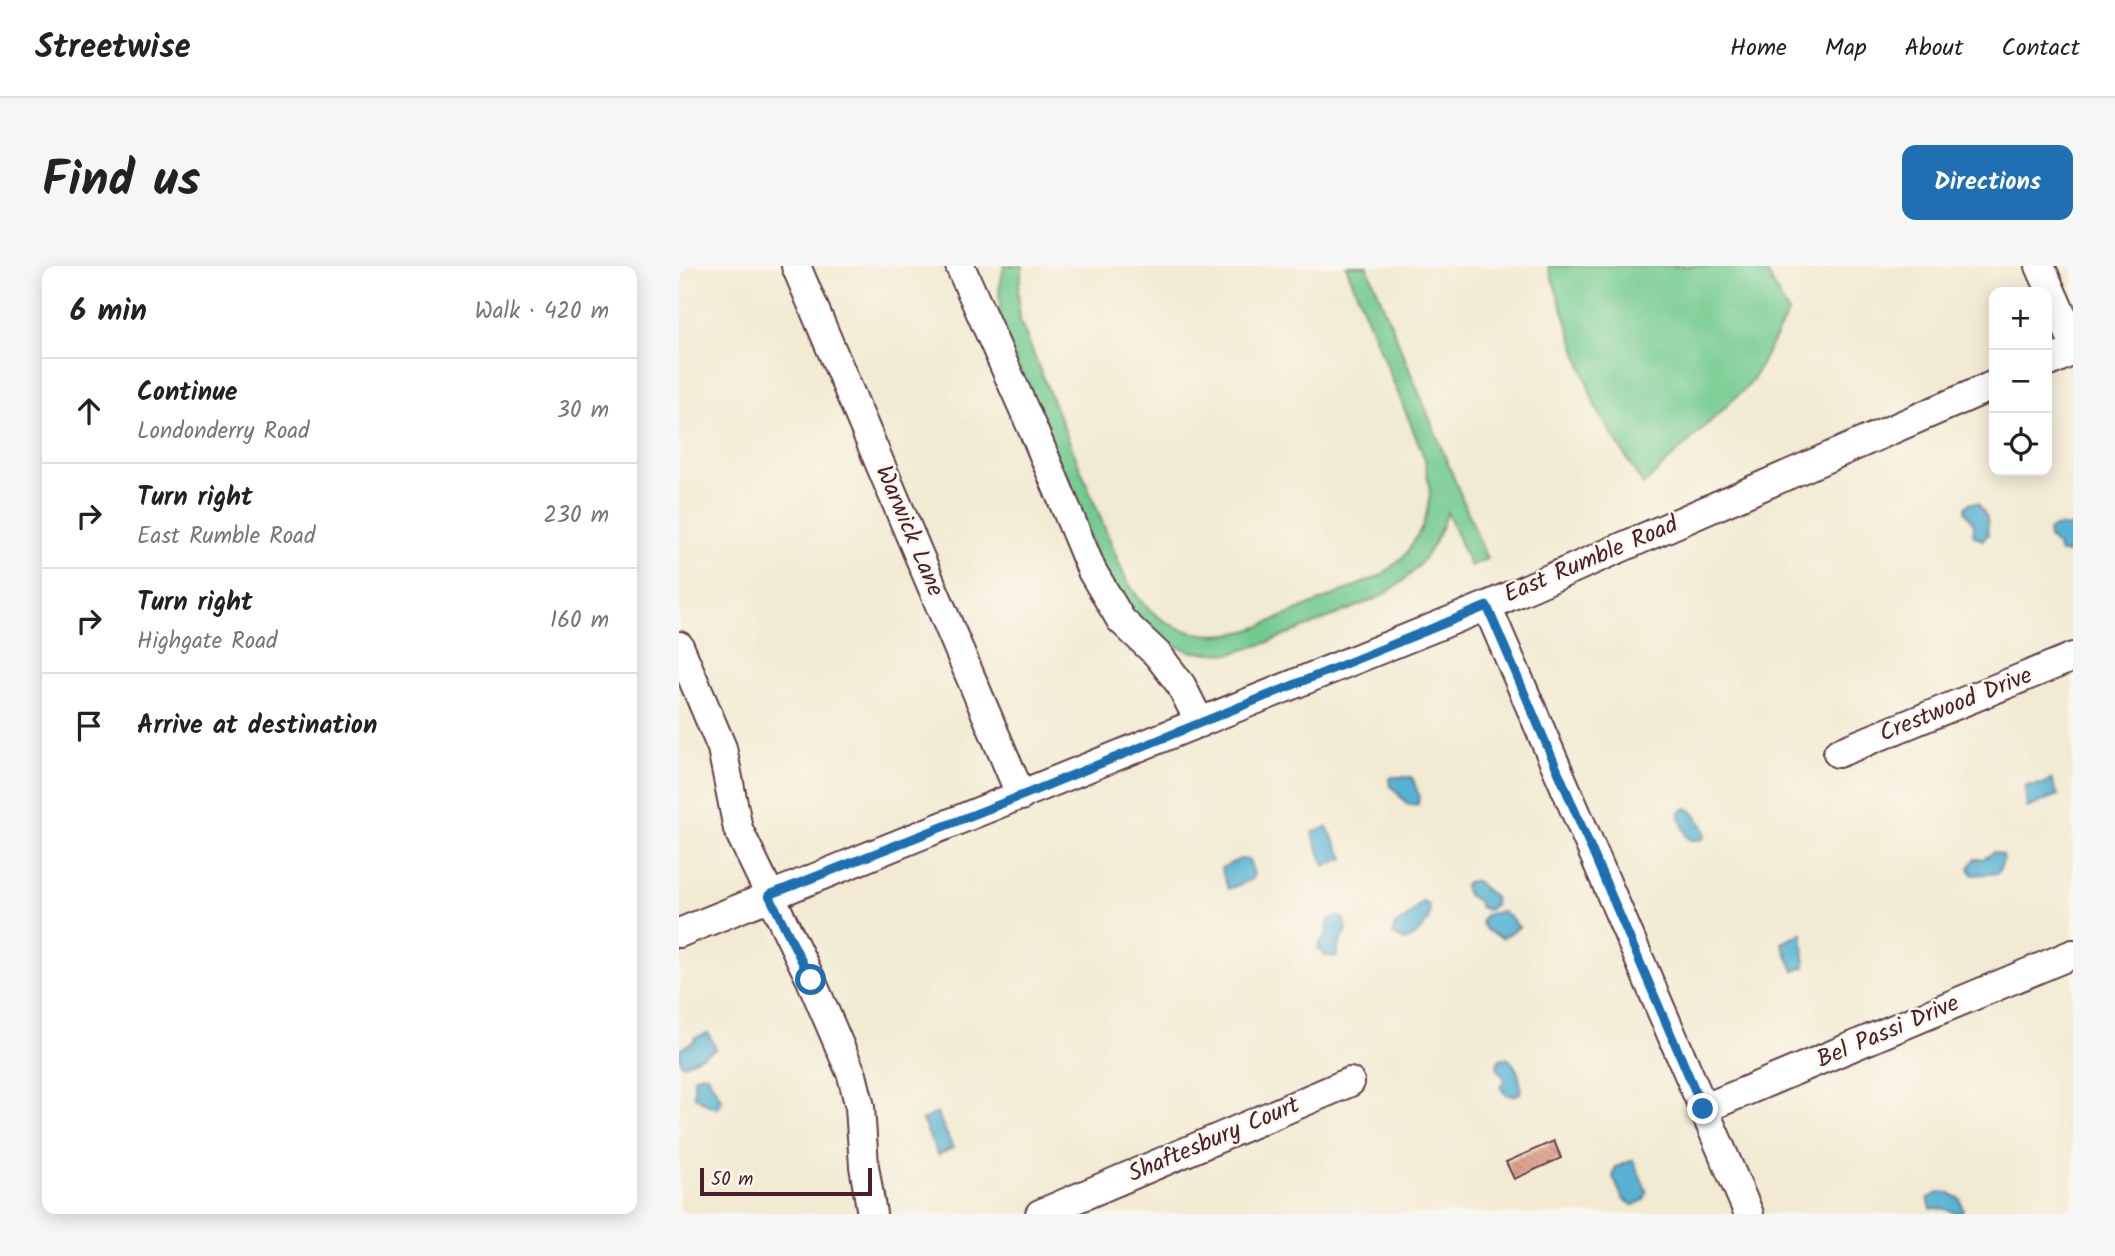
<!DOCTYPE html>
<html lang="en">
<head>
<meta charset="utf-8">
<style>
	:root { --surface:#fff; --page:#f6f6f6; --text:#222; --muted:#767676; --line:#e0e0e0; --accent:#1f6fb2 }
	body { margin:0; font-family:Kalam,sans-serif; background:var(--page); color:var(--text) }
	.controls { position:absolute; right:21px; top:21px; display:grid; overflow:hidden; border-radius:14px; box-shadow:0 4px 18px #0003 }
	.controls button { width:63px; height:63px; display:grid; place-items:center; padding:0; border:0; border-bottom:2px solid var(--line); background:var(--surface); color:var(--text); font:35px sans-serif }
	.scale { position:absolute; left:21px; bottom:18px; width:172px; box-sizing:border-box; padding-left:7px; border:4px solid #4a1f2b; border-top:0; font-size:19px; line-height:24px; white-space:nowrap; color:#4a1f2b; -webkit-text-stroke:5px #fbf7ec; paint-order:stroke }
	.stop { position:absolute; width:21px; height:21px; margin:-16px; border:5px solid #1f6fb2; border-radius:50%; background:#fff }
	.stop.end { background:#1f6fb2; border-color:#fff; box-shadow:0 2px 7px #0008 }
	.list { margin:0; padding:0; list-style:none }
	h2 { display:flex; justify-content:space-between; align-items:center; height:91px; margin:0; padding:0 28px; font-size:30px }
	h2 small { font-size:23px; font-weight:400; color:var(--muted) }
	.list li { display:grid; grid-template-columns:46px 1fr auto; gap:21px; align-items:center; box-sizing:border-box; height:105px; padding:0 28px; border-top:2px solid var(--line) }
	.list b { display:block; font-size:26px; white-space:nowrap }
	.list p { margin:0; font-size:23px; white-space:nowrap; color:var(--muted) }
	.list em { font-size:23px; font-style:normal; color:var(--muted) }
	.icon { flex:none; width:38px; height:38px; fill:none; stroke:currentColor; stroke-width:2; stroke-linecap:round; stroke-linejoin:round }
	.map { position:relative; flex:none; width:1394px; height:948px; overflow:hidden; border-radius:14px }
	header { display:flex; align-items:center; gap:42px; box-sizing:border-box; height:98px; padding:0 35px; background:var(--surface); border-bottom:2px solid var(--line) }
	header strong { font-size:33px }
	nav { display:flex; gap:38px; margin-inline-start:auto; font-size:24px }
	.intro { display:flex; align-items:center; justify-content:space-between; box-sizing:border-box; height:168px; padding:0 42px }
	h1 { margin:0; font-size:49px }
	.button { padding:18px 32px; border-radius:14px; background:var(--accent); color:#fff; font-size:24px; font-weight:700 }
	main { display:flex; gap:42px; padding:0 42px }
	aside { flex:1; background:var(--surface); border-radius:14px; box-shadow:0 4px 18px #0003 }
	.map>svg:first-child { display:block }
</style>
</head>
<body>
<header>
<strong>Streetwise</strong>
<nav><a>Home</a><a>Map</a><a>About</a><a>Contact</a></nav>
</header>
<div class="intro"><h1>Find us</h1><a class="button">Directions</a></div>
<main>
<aside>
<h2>6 min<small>Walk · 420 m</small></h2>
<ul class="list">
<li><svg class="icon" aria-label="ahead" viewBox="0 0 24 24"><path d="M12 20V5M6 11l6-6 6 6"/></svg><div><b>Continue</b><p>Londonderry Road</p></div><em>30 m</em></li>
<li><svg class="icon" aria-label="right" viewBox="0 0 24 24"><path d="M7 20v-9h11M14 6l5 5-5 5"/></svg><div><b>Turn right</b><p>East Rumble Road</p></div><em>230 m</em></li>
<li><svg class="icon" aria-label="right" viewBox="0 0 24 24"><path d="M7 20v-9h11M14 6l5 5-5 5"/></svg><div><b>Turn right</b><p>Highgate Road</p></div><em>160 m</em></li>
<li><svg class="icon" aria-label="arrive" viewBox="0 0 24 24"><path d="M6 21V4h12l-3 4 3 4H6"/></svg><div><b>Arrive at destination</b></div></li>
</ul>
</aside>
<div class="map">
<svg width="1394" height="948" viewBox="0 0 1394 948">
	<defs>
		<pattern id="building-back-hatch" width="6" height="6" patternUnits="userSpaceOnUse" patternTransform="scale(1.75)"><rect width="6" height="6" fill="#db9782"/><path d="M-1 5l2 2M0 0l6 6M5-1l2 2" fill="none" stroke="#b47b6b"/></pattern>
	</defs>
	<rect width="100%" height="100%" fill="#fbf7ec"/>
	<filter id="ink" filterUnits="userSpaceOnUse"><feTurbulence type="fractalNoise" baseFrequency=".0143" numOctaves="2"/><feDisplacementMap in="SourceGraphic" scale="14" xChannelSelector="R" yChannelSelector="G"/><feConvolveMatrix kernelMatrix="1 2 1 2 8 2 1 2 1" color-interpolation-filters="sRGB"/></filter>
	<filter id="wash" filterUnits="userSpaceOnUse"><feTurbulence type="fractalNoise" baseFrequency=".00686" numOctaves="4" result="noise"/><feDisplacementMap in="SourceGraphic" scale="28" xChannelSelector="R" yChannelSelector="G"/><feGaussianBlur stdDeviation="1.57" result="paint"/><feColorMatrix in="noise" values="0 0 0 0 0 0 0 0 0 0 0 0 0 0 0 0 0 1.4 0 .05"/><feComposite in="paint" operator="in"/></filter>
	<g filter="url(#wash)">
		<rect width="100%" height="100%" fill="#f2ead2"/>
		<path fill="#72ca8f" stroke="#5e745d" stroke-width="2" d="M325,0H344L339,24L341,55L445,309C472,362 521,380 577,362L703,309L727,288L743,261L748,246L751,227L746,193L667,0H688L808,293L791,300L768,246C755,286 734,314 696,333L587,377L551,388L513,386L478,373L436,333L323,62L320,25Z
			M869,0H1085L1109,47L1072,117L964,219L916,140Z"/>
		<path fill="#54b2d3" stroke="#4f687f" stroke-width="2" d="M1291,237H1299L1308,251L1309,269L1303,274L1294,269L1295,259L1286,245L1287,240Z
			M1394,260V281L1387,287H1381L1378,280L1370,272L1369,265L1376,261Z
			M713,511H732L734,513L740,530L739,538L729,539L711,519L710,513Z
			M1372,513L1379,529L1348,542L1346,520L1364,518Z
			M1008,542C1017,546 1026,561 1026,571L1021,574H1011L1007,570L1000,547Z
			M648,561L665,592L646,600L633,567Z
			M1315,586L1323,588L1325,592L1319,607L1294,609L1290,602L1296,593H1304Z
			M561,593L570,594L575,608L572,614L549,623L542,602Z
			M796,615L815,631L816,638L809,644L801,641L799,635L788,629L785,620L789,616Z
			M743,636L749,638C756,653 740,669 726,675L714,669L715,660L730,650Z
			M822,645L830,650L840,661L824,672L808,665L802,656L806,649Z
			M661,650L665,653L668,665L661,676L657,691L646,689L640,685L639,680L647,670L650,654Z
			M1123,667L1126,701L1115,705L1103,677Z
			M29,767L37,783L4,799L2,796L0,783L16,775L15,772Z
			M827,792C838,797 843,815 841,827L834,830L826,828L821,820L826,813L819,804L818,798L821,793Z
			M21,808L28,809L43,834L39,842L31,840L15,830V811Z
			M258,847L274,882L259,889L243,854Z
			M954,894L968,926L965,934L954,939L944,933L934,911L937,901Z
			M1262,926L1270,927L1281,933L1284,945L1278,948L1266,943L1252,942L1249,932Z"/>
		<g id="blocks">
			<path fill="url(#building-back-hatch)" d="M875,875L882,892L835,913L827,896Z"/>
		</g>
	</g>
	<g filter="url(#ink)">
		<use href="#blocks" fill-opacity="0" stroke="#633d44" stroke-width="2"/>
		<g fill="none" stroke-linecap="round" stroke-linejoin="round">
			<defs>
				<path id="minor" d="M117,0L342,530
					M281,0L359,175L413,305L442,354L479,389L502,419L521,457
					M1361,0L1394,75
					M1368,97L1394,85
					M808,340L1070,948
					M0,380L43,482L59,563L132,714L173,809L181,841L185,900L193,948
					M1159,487L1394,391
					M0,667L808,340L1315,119
					M1024,843L1394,688
					M361,948L671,816"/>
			</defs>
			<use href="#minor" stroke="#633d44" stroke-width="32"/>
			<use href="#minor" stroke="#fff" stroke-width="28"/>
		</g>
	</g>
	<g fill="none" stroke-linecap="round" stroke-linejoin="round" filter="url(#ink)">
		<path stroke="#1f6fb2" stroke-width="9" d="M132,714L90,629L342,530L808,340L1024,843"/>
	</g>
	<g text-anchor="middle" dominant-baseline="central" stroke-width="5" stroke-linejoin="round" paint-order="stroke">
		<g font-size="24" fill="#4a1f2b" stroke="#fbf7ec">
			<text transform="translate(230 265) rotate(67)">Warwick Lane</text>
			<text transform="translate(912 294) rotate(-23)">East Rumble Road</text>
			<text transform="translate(1277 439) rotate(-22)">Crestwood Drive</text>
			<text transform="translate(1209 766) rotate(-23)">Bel Passi Drive</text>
			<text transform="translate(535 874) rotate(-23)">Shaftesbury Court</text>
		</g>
	</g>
</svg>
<div class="controls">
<button>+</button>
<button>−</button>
<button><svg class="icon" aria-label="locate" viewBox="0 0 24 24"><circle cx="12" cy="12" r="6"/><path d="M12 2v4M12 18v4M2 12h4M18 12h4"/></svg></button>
</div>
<div class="scale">50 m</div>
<div class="stop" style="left:132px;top:714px"></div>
<div class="stop end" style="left:1024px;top:843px"></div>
</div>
</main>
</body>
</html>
